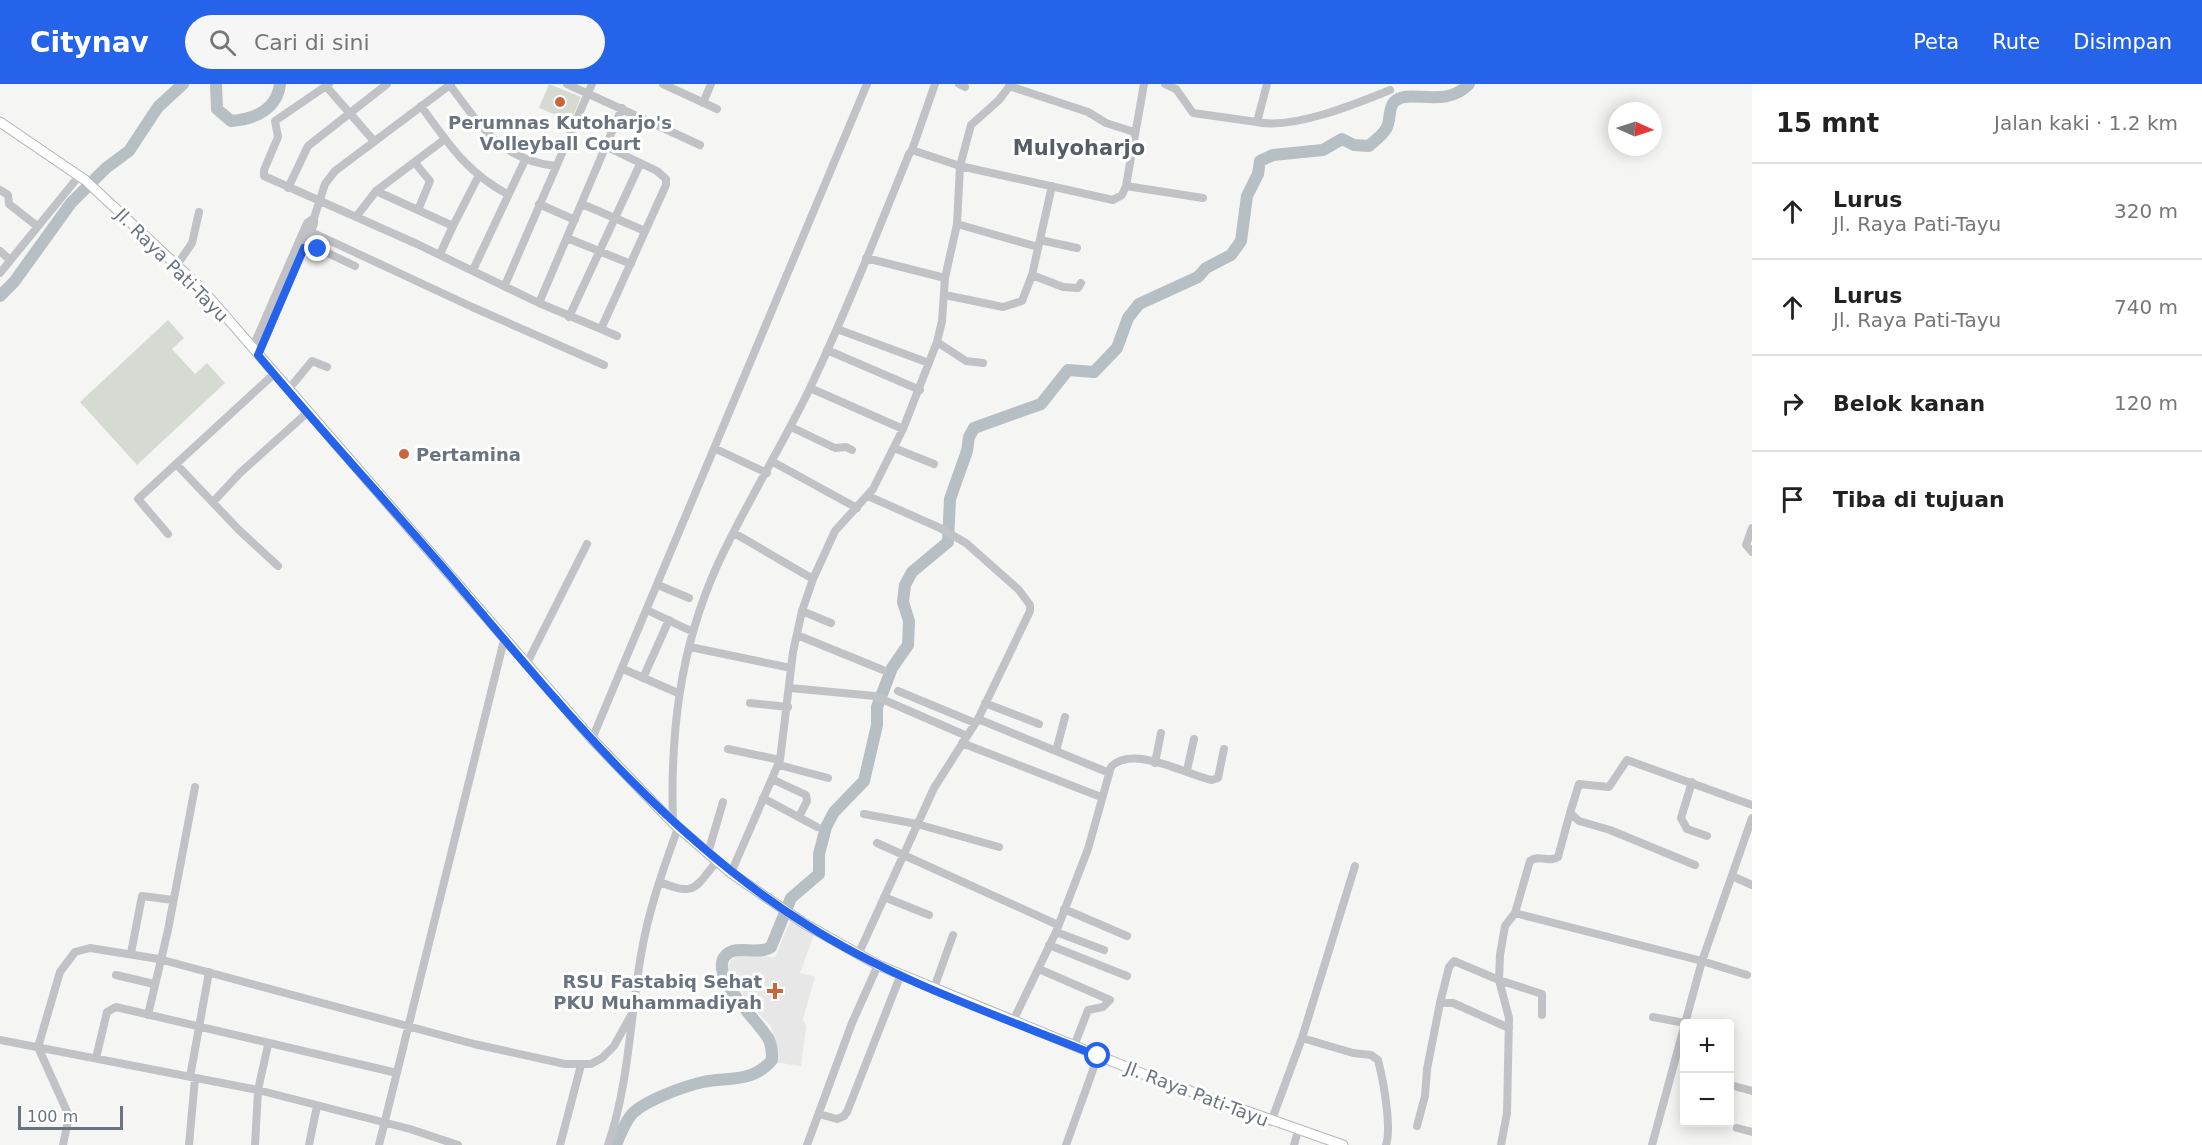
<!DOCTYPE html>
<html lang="id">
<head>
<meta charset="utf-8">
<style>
	:root { --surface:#fff; --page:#f6f6f6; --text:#222; --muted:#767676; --line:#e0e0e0; --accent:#2563eb }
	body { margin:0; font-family:"DejaVu Sans",sans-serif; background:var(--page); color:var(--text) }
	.controls { position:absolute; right:18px; bottom:18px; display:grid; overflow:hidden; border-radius:6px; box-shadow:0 3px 15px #0003 }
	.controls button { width:54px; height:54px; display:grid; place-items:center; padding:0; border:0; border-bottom:2px solid var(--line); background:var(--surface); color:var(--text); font:30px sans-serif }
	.compass { position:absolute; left:1608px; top:18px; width:54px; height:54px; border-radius:50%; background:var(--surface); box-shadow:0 3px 15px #0003; rotate:93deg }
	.scale { position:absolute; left:18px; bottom:15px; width:105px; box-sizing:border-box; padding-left:6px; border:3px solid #697480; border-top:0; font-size:16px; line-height:21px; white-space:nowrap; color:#697480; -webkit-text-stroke:4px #fff; paint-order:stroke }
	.stop { position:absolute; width:18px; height:18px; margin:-14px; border:4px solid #2563eb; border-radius:50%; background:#fff }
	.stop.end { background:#2563eb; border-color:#fff; box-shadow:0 2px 6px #0008 }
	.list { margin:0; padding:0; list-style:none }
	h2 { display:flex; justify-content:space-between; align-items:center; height:78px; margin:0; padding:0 24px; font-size:26px }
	h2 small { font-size:20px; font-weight:400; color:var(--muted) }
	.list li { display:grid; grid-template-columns:39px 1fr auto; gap:18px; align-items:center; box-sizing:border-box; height:96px; padding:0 24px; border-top:2px solid var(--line) }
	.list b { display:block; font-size:22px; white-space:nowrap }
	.list p { margin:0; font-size:20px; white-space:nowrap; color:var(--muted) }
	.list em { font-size:20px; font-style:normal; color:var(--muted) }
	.icon { flex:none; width:33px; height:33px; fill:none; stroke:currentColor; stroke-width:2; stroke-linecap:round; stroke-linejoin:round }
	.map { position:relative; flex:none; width:1752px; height:1061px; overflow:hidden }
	header { display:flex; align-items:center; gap:36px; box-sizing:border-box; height:84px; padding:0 30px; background:var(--accent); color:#fff }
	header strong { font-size:28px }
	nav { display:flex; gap:33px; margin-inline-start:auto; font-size:21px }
	.search { width:420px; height:54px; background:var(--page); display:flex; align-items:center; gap:15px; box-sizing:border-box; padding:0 21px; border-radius:33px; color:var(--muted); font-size:22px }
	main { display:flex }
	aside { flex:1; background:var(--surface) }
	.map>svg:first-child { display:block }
</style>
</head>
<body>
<header>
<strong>Citynav</strong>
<div class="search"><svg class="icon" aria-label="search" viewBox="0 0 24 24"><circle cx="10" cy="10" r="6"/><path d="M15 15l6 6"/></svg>Cari di sini</div>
<nav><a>Peta</a><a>Rute</a><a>Disimpan</a></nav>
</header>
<main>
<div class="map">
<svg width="1752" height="1061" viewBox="0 0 1752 1061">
	<rect width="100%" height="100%" fill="#f5f6f3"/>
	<path fill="#e6e7e6" d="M791,836L814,851L800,889L815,893L803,935L806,943L801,982L774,978L776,962L771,942L748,919L728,884L731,876L740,871L775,873Z"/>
	<path fill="#d5dad3" d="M549,0L581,13L571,37L539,24Z
		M168,236L184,254L172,265L195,290L207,279L225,299L137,381L80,318Z"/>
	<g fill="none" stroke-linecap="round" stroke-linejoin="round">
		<path stroke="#b6bfc4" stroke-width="12" d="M216,0L217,25L231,37C255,35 277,25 280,0
			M0,212L14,198L71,119L106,84L129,67L158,23L183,0
			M616,1061C620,1051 626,1035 634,1028C647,1016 685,1002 703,998C728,993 753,999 772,976C772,968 772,961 768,954C758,937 707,890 726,871C737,860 758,872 771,863L791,814L819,790V770L826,743L834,728L864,697L877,641V623L892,584L908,561L909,537L903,518L905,501L912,488L948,458L950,415L967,367L969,353L974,344L1041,320L1068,286L1094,288L1117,264L1128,234L1139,220L1198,193L1206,184L1231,171L1241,157L1247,112L1258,90L1260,77L1273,71L1323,66L1342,55L1354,61L1369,62C1374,57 1382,52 1386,45C1391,38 1388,24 1394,18C1408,3 1445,26 1469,0"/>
		<defs>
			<path id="major" d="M0,38L85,96L201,204L592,655L673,739L731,789L805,840L878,881L1153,994L1343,1061"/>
		</defs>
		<use href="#major" stroke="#b1b4b8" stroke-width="11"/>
		<path stroke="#c0c2c6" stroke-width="8" d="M329,0L275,37L278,53L264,86V92L417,160L539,219L601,245L666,101V95L657,87L607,63
			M449,0C480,41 500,76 556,82
			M567,0L700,61
			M663,0L717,25
			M959,0L965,3
			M1165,0L1176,5L1193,29L1257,38L1267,0
			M326,2L374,57
			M1009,2L1088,28L1106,39L1134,48
			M703,19L711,0
			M421,22C448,59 466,88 507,110
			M1257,38C1292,46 1356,20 1390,6
			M912,66L935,0
			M415,79L430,97L418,126
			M1126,102L1203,114
			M288,104L308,62L387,0
			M0,106L8,111L9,120L37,142
			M376,107L445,55
			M539,120L575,136
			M582,120L645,147
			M356,133L376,107L453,142L478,93
			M957,140L1038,163
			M305,145L472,223L604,281
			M567,154L631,180
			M1040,156L1077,164
			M304,164L312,168L319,165L355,182
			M0,167L10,176
			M440,170L453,142
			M866,174L945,194
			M177,181L192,159L199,128
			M473,186L525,76
			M0,189L79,92
			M1032,191L1063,203L1078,204L1081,199
			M505,201L592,0
			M945,211L1003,223L1022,217L1032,191L1052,102
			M539,219L622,24
			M569,233L640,80
			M601,245L617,252
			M837,245L929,279
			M937,258L966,277L983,279
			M252,265L307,139L314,134
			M827,266L920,306
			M258,271L314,140V134L325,100L335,87L451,0
			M810,304L903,345
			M288,306L312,277L327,283
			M791,343L835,364L846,363L852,366
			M894,364L934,380
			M716,365L767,389
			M773,378L857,424
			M177,381L239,446L278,482
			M213,418L240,389L308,328
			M1752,444L1746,461L1752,468
			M734,449L813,495
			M168,450L138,415L274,290
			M658,501L689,514
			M647,526L693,548
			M802,527L831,539
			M797,551L883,586
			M690,563L791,584
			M526,581L587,460
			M623,585L678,609
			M643,594L669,536
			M790,604L875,612L967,652
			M898,607L975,639
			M750,619L788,623
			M985,619L1039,640
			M978,635L1107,688
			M592,655L867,0
			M962,659L1101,713
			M728,665L780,676
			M1056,667L1065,633
			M1155,679L1161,649
			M779,681L828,694
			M1187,686L1194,655
			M772,695L806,711L807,717L799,733
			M1692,698L1681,734L1687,745L1707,752
			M763,714L817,743
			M1570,729L1579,700L1609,703L1627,676L1752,721
			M864,730L917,740L999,763
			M673,739C670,649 680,564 717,482C745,421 781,364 810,304C846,228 877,149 909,70L912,66L960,82L971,41L999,16L1011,0
			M877,759L1058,841
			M708,769L723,718
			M731,789L780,676L793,568L802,527L813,495L835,447L873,405L903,345L937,258L942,237L945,194L957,140L960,82L1113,116L1122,111L1126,102L1144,0
			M1732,792L1752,801
			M660,798C695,813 695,804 717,777
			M884,813L929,831
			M1064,825L1127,852
			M1515,829L1702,877L1747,891
			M1056,848L1104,866
			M1049,861L1127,892
			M131,869L142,812L173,816
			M858,871L934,704L978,635L1030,527V521L1019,506L966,459L940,444L868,412
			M1039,885L1110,916L1103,923L1088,926L1074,962
			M116,891L154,900
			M934,904L953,851
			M1440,919L1449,883L1454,877L1499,896L1542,910V931
			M148,931L168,846L195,703
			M1653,933L1685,939
			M1013,937L1056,848L1088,765L1111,683C1133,660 1187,691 1212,696L1218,694L1224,665
			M1302,954L1353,969L1371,971L1378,976C1383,995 1392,1043 1386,1061
			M0,956L258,1006L410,1045L458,1061
			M96,974L107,928L116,923L397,989
			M190,993L209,888
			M1730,1001L1752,1007
			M819,1030L837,1035L844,1032L847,1028L901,890
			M1271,1038L1302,954L1355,782
			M1417,1042L1425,1012L1427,985L1440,919H1453L1509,944
			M1737,1044L1752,1048
			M63,1061L69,1032L38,963L60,888L75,868L90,864L159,875L474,960L565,980H591L602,974L614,962L634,926
			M189,1061L195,994
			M255,1061L258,1006L268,961
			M309,1061L317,1022
			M379,1061L504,556
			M560,1061L581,981
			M608,1061C629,1000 630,934 641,871C648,828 663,785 678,744
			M807,1061L852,939L878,881
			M1066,1061L1098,972
			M1294,1061L1298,1047
			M1501,1061L1507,1029L1509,934L1499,896L1500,871L1505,842L1515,829L1530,777C1539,770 1550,779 1558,773L1570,729L1579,737L1610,746L1695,781
			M1652,1061L1702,877L1752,734"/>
		<use href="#major" stroke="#fff" stroke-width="9"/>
	</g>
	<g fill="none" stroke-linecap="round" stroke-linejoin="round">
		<path stroke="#2563eb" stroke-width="8" d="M318,165L312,168L304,164L258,271C321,347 388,419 453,495C560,621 665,752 807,841C896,898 1000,932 1098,972"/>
	</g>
	<g fill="#cc643c" stroke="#fff" stroke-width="2">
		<circle cx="560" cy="18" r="6"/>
		<circle cx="404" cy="370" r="6"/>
		<path d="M772 898h6v6h6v6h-6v6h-6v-6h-6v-6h6z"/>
	</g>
	<g text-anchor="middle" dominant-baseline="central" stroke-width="6" stroke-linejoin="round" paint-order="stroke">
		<g font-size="18" font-weight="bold" fill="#697480" stroke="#fff">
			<text x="560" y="38">Perumnas Kutoharjo's<tspan x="560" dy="21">Volleyball Court</tspan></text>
			<text x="416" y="370" text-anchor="start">Pertamina</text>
			<text x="762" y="897" text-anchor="end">RSU Fastabiq Sehat<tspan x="762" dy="21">PKU Muhammadiyah</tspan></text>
		</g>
		<g font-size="18" fill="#697480" stroke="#fff">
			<text transform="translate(172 181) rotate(45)">Jl. Raya Pati-Tayu</text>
			<text transform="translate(1197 1010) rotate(21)">Jl. Raya Pati-Tayu</text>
		</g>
		<g font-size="21" font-weight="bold" fill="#555e66" stroke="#fff">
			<text x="1079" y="64">Mulyoharjo</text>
		</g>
	</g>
</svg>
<div class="controls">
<button>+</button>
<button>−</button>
</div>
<svg class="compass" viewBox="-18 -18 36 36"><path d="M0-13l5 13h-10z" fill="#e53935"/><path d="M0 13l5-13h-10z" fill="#767676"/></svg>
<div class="scale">100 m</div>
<div class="stop" style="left:1098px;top:972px"></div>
<div class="stop end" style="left:318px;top:165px"></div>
</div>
<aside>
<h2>15 mnt<small>Jalan kaki · 1.2 km</small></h2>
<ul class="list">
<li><svg class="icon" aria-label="ahead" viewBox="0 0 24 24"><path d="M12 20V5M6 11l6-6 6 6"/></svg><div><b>Lurus</b><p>Jl. Raya Pati-Tayu</p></div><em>320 m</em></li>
<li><svg class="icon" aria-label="ahead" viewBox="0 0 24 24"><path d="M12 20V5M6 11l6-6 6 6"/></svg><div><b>Lurus</b><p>Jl. Raya Pati-Tayu</p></div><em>740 m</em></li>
<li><svg class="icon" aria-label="right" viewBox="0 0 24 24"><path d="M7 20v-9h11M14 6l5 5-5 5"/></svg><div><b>Belok kanan</b></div><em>120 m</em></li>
<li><svg class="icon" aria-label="arrive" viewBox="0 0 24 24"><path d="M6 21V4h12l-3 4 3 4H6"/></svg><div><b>Tiba di tujuan</b></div></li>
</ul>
</aside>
</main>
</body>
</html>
